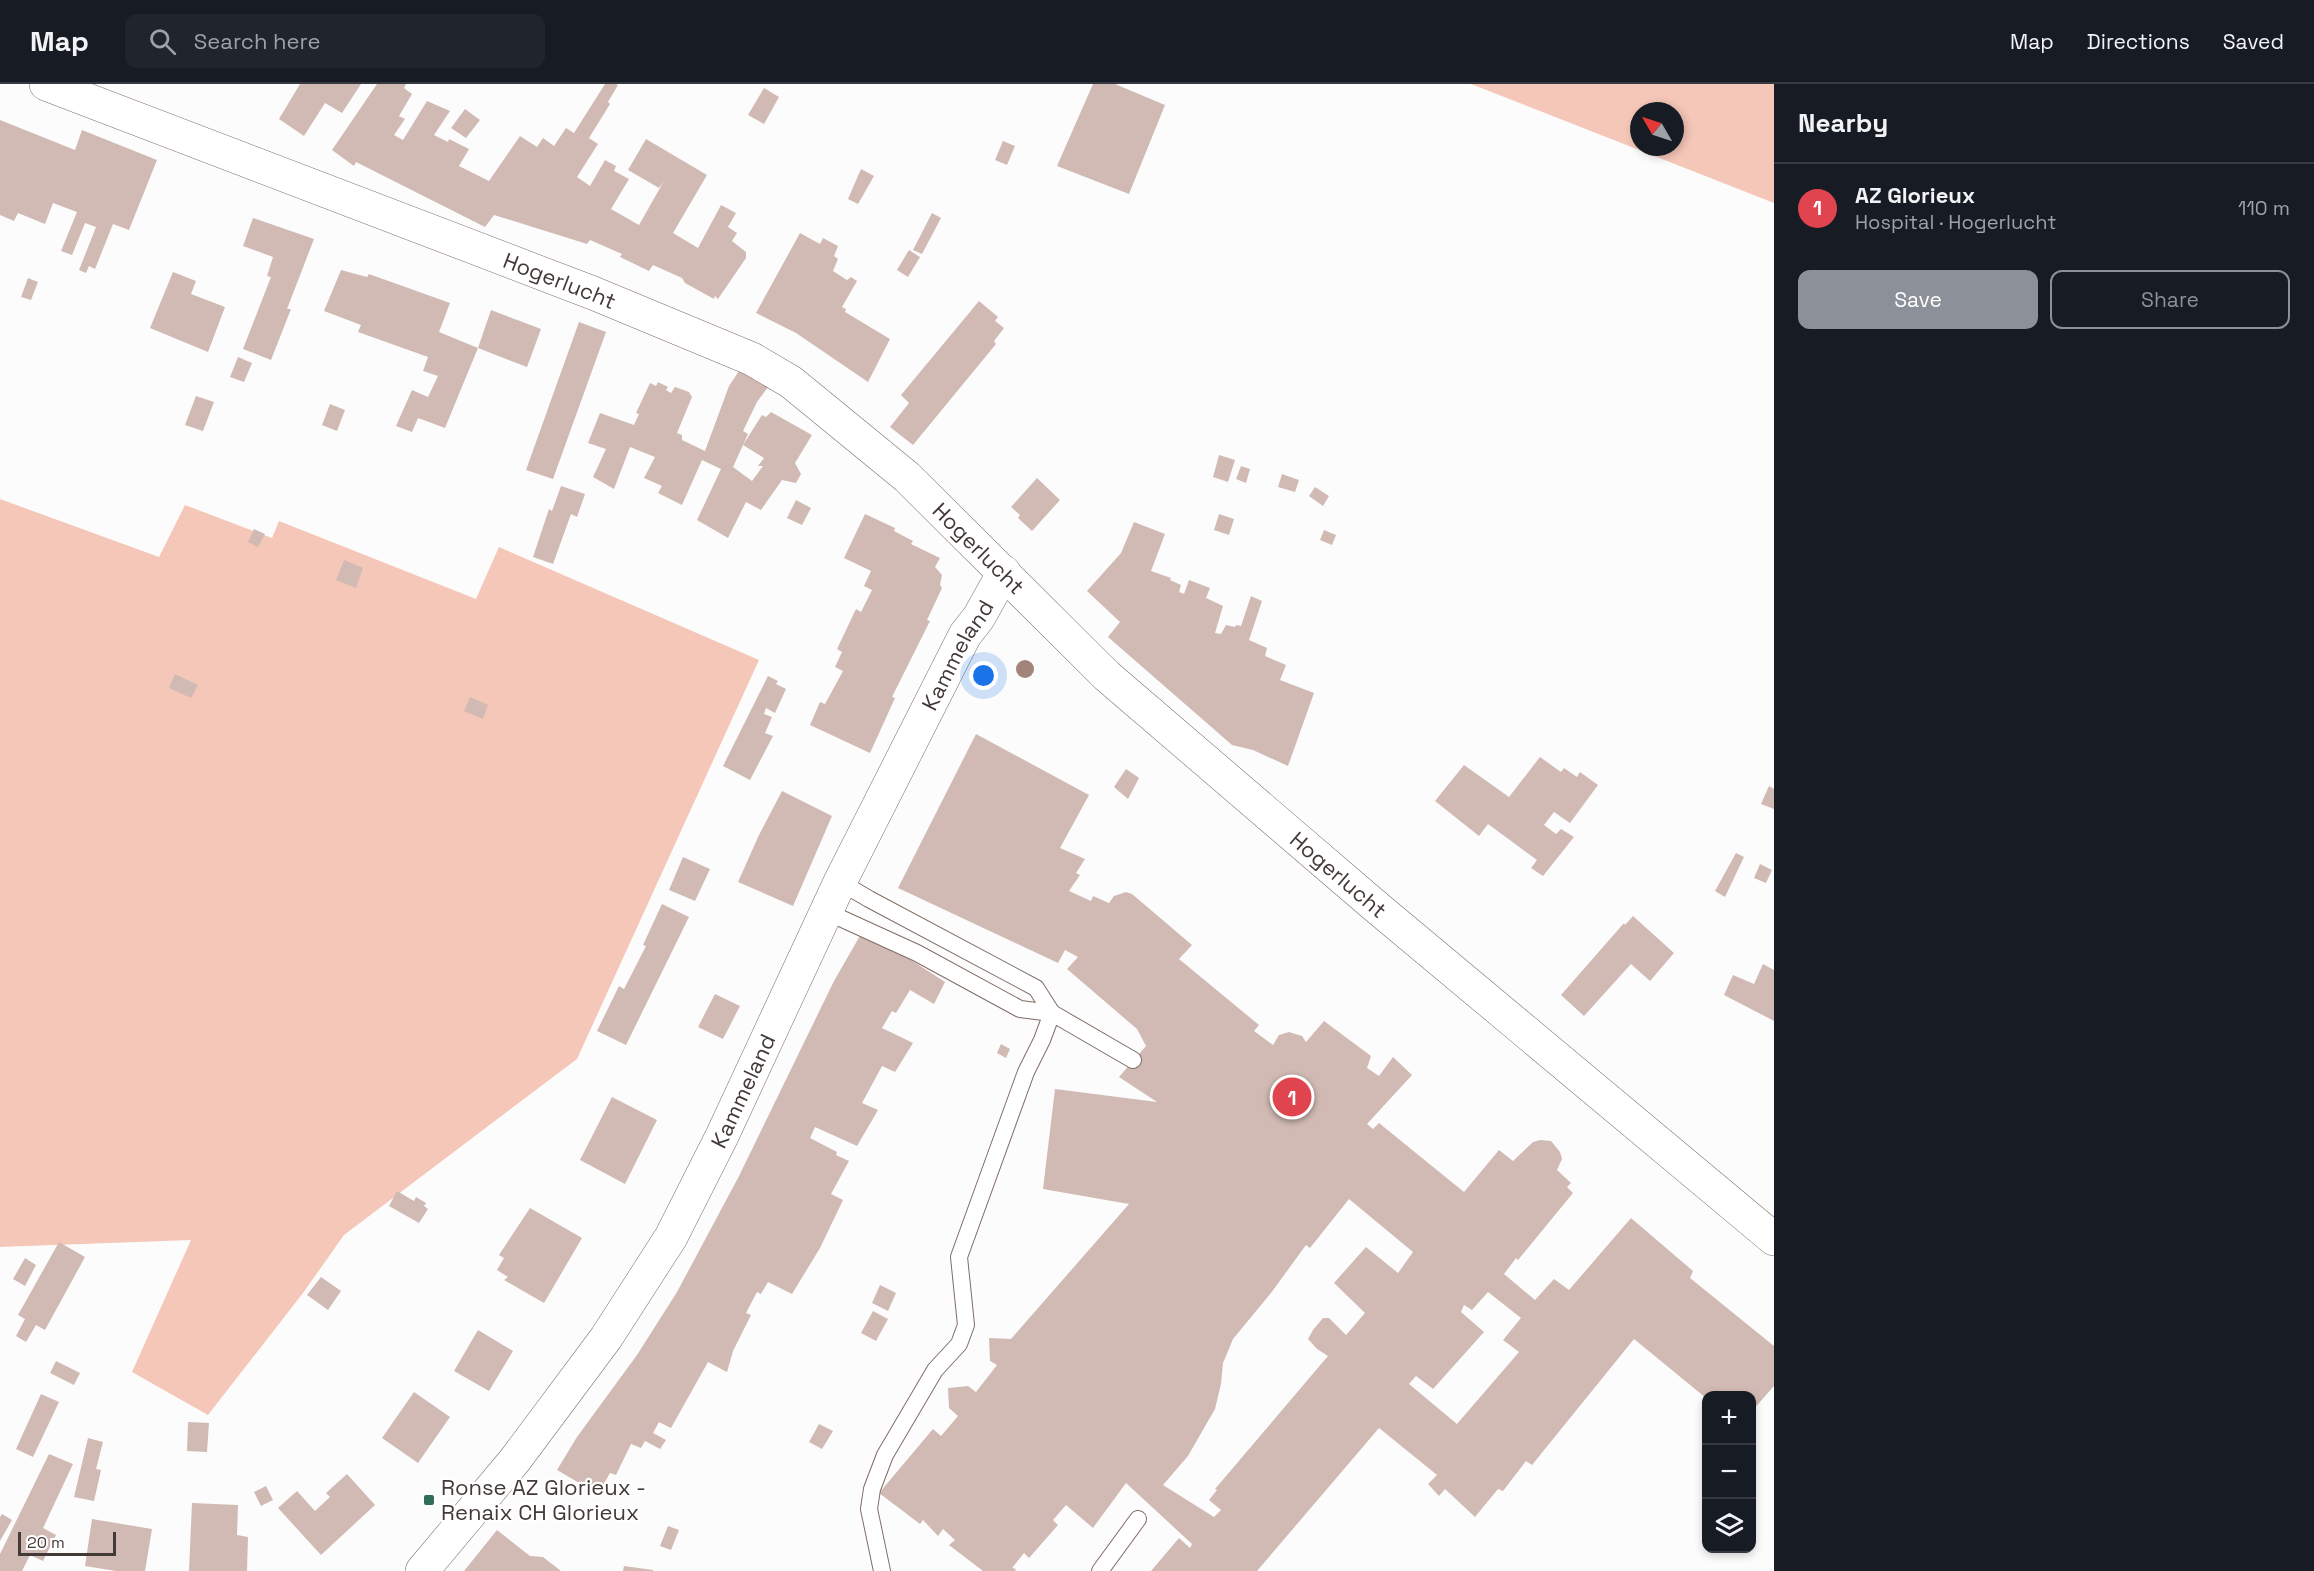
<!DOCTYPE html>
<html lang="en">
<head>
<meta charset="utf-8">
<style>
	:root { --surface:#171b24; --page:#20242c; --text:#f1f3f6; --muted:#9ea1a6; --line:#363941; --accent:#8c9099 }
	body { margin:0; font-family:"Space Grotesk",sans-serif; background:var(--page); color:var(--text) }
	.controls { position:absolute; right:18px; bottom:18px; display:grid; overflow:hidden; border-radius:12px; box-shadow:0 3px 9px #0003 }
	.controls button { width:54px; height:54px; display:grid; place-items:center; padding:0; border:0; border-bottom:2px solid var(--line); background:var(--surface); color:var(--text); font:30px sans-serif }
	.compass { position:absolute; left:1630px; top:18px; width:54px; height:54px; border-radius:50%; background:var(--surface); box-shadow:0 3px 9px #0003; rotate:309deg }
	.scale { position:absolute; left:18px; bottom:15px; width:98px; box-sizing:border-box; padding-left:6px; border:3px solid #433a37; border-top:0; font-size:16px; line-height:21px; white-space:nowrap; color:#433a37; -webkit-text-stroke:4px #fff; paint-order:stroke }
	.you { position:absolute; left:984px; top:592px; width:21px; height:21px; margin:-15px; border:4px solid #fff; border-radius:50%; background:#1a73e8; box-shadow:0 0 0 9px #1a73e833 }
	.badge { display:grid; place-items:center; width:39px; height:39px; border-radius:50%; background:var(--accent); color:#fff; font-size:20px; font-weight:700 }
	.pin { position:absolute; translate:-50% -50%; border:3px solid #fff; box-shadow:0 2px 6px #0006 }
	.list { margin:0; padding:0; list-style:none }
	h2 { display:flex; justify-content:space-between; align-items:center; height:78px; margin:0; padding:0 24px; font-size:26px }
	h2 small { font-size:20px; font-weight:400; color:var(--muted) }
	.list li { display:grid; grid-template-columns:39px 1fr auto; gap:18px; align-items:center; box-sizing:border-box; height:90px; padding:0 24px; border-top:2px solid var(--line) }
	.list b { display:block; font-size:22px; white-space:nowrap }
	.list p { margin:0; font-size:20px; white-space:nowrap; color:var(--muted) }
	.list em { font-size:20px; font-style:normal; color:var(--muted) }
	.actions { display:flex; gap:12px; padding:18px 24px }
	.actions a { flex:1; padding:14px 0; border:2px solid var(--accent); border-radius:12px; text-align:center; font-size:21px; color:var(--accent) }
	.actions .main { background:var(--accent); color:#fff }
	.icon { flex:none; width:33px; height:33px; fill:none; stroke:currentColor; stroke-width:2; stroke-linecap:round; stroke-linejoin:round }
	.map { position:relative; flex:none; width:1774px; height:1487px; overflow:hidden }
	header { display:flex; align-items:center; gap:36px; box-sizing:border-box; height:84px; padding:0 30px; background:var(--surface); border-bottom:2px solid var(--line) }
	header strong { font-size:28px }
	nav { display:flex; gap:33px; margin-inline-start:auto; font-size:21px }
	.search { width:420px; height:54px; background:var(--page); display:flex; align-items:center; gap:15px; box-sizing:border-box; padding:0 21px; border-radius:12px; color:var(--muted); font-size:22px }
	main { display:flex }
	aside { flex:1; background:var(--surface) }
	.map>svg:first-child { display:block }
</style>
</head>
<body>
<header>
<strong>Map</strong>
<div class="search"><svg class="icon" aria-label="search" viewBox="0 0 24 24"><circle cx="10" cy="10" r="6"/><path d="M15 15l6 6"/></svg>Search here</div>
<nav><a>Map</a><a>Directions</a><a>Saved</a></nav>
</header>
<main>
<div class="map">
<svg width="1774" height="1487" viewBox="0 0 1774 1487">
	<rect width="100%" height="100%" fill="#fcfcfc"/>
	<path fill="#f5c7b8" fill-rule="evenodd" d="M1471,0H1774V119ZM1639,27H1675V63H1639Z
		M0,415L159,473L185,421L272,454L279,437L476,515L499,463L759,576L577,975L344,1151L303,1209L208,1331L132,1288L191,1156L0,1163Z"/>
	<path fill="#d1bab3" fill-rule="evenodd" d="M300,0H361L342,29L325,19L304,52L279,35Z
		M377,0H406L404,4L412,10L399,32L405,35L394,51L403,56L427,17L450,27L434,51L448,58L449,55L469,65L459,82L489,97L520,52L537,63L543,54L554,62L566,44L574,49L605,0H616L618,1L608,18L610,20L589,54L598,60L577,93L590,102L605,76L616,82L614,87L629,95L611,125L639,141L664,97L659,104L628,86L646,55L707,91L673,149L698,164L721,121L736,129L728,143L737,149L732,157L746,168V174L718,215L715,212L714,215L685,199L682,194L653,181L649,187L620,173L622,170L590,156L587,160L494,131L485,143L356,78L354,82L332,66Z
		M1093,0H1115L1165,21L1129,110L1057,82Z
		M764,4L779,13L764,40L748,31Z
		M465,25L480,36L466,54L451,44Z
		M0,36L75,66L82,46L157,76L129,146L113,140L95,185L89,182L86,189L79,186L96,143L85,139L72,171L61,167L77,128L53,119L45,140L18,129L14,137L0,131Z
		M1003,57L1015,62L1007,81L995,76Z
		M861,85L874,92L858,120L848,115Z
		M932,129L941,134L922,170L913,166Z
		M253,134L314,155L287,225H291L271,276L243,265L271,193L267,192L273,173L243,162Z
		M800,149L820,160L823,154L838,162L834,172L838,175L833,187L847,196L851,193L857,197L842,223L846,225L845,228L890,255L868,298L796,249L756,229Z
		M909,166L920,173L908,193L897,186Z
		M341,186L367,193L369,190L450,219L439,248L478,264L491,226L541,245L527,283L478,264L445,344L418,334L412,348L396,342L412,306L428,313L438,292L423,287L428,273L358,248L361,241L324,227Z
		M173,188L196,197L191,210L225,223L208,268L150,244Z
		M28,194L38,198L31,216L21,213Z
		M979,217L998,233L995,237L1004,244L994,257L996,260L913,361L890,343L909,319L901,311Z
		M579,238L606,248L553,395L526,386Z
		M238,273L252,279L244,298L230,293Z
		M739,287L768,303L757,318L743,347L748,350L743,361L762,331L766,333L771,328L812,351L795,379L801,390L796,399L782,396L761,426L746,418L728,454L697,436L721,385L702,376L682,421L658,409L662,402L644,394L655,373L630,363L614,405L593,393L606,365L588,359L600,329L634,341L639,330L636,329L650,299L656,302L658,298L668,303L666,306L671,309L675,303L689,308L692,313L677,349L682,351V356L705,367L729,302ZM743,361L764,374L758,382H763L752,397L733,383Z
		M196,312L214,318L203,347L185,341Z
		M330,320L345,326L337,347L322,341Z
		M1219,371L1235,376L1228,398L1213,393Z
		M1241,382L1250,385L1246,399L1236,395Z
		M1282,390L1299,396L1295,408L1278,403Z
		M1037,394L1060,416L1032,447L1018,434L1020,431L1011,423Z
		M561,402L585,410L577,433L571,430L553,480L533,473L549,425L552,427Z
		M1315,403L1329,412L1323,422L1309,412Z
		M796,416L811,424L802,441L787,434Z
		M865,430L895,444L894,447L913,457L911,460L940,474L935,483L942,491L940,501L942,504L927,536L930,537L892,613L895,614L870,669L810,641L820,618L825,620L843,587L835,583L842,568L837,565L856,525L861,528L872,506L864,502L871,487L844,474Z
		M1219,430L1234,435L1229,451L1214,446Z
		M1134,438L1165,450L1151,487L1171,494L1170,496L1181,501L1179,508L1184,510L1189,496L1210,504L1206,514L1223,522L1215,549L1221,550L1226,541L1235,543L1236,541L1241,542L1251,512L1262,517L1249,556L1267,564L1265,572L1286,581L1280,596L1314,609L1288,682L1253,666L1232,661L1108,553L1120,538L1087,507L1121,469Z
		M254,445L265,450L258,463L248,458Z
		M1324,446L1336,451L1332,461L1320,456Z
		M344,476L363,484L356,504L336,496Z
		M175,590L198,601L191,614L169,604Z
		M768,592L778,597L776,600L786,605L775,629L766,624L764,630L772,633L765,649L773,652L750,696L723,682Z
		M470,613L488,621L483,635L464,627Z
		M976,650L1089,711L1060,764L1085,775L1076,789L1080,791L1069,807L1091,817L1093,812L1109,819L1114,812L1126,808L1132,810L1192,861L1179,875L1259,941L1254,947L1273,961L1279,951L1289,948L1302,952L1306,958L1324,937L1371,972L1367,984L1379,992L1393,973L1412,991L1367,1040L1373,1045L1379,1039L1464,1108L1499,1066L1513,1077L1533,1058L1540,1056L1551,1057L1560,1068L1562,1075L1557,1086L1571,1099L1567,1103L1573,1109L1518,1176L1516,1174L1504,1190L1535,1216L1554,1195L1569,1206L1631,1134L1693,1187L1690,1194L1774,1262V1302L1752,1327V1311H1707L1706,1314L1634,1255L1532,1381L1526,1377L1503,1407L1498,1405L1475,1433L1445,1405L1439,1412L1428,1400L1437,1391L1379,1344L1257,1487H1151L1179,1454L1190,1464L1192,1460L1126,1399L1093,1444L1066,1421L1053,1436L1058,1441L1029,1474L1024,1469L1012,1484L1016,1485L1015,1487H983L949,1461L955,1456L943,1445L938,1452L923,1436L920,1440L879,1409L933,1345L941,1352L958,1332L949,1324L948,1304L968,1302L976,1308L997,1281L990,1277L989,1254L1011,1255L1129,1120L1043,1105L1055,1005L1157,1018L1119,993L1146,962L1137,945L1067,885L1078,873L1065,866L1058,879L898,804ZM1349,1115L1413,1168L1398,1189L1366,1163L1334,1199L1365,1229L1346,1251L1329,1234H1323L1313,1246L1308,1255L1317,1265L1328,1272L1215,1405L1217,1406L1209,1416L1221,1426L1214,1433L1163,1401L1188,1372L1215,1325L1221,1300L1223,1279L1233,1255L1271,1209L1306,1161L1310,1164ZM1488,1208L1521,1234L1503,1256L1519,1268L1457,1340L1409,1300L1416,1292L1433,1305L1484,1248L1461,1228L1464,1221L1472,1226Z
		M1540,673L1561,688L1564,684L1577,693L1580,688L1598,701L1570,739L1554,728L1544,741L1556,750L1561,745L1574,753L1543,792L1531,784L1537,776L1488,740L1479,752L1435,717L1464,681L1509,713Z
		M1126,685L1139,694L1128,715L1114,703Z
		M1769,702L1774,705V725L1761,720Z
		M782,707L832,732L793,822L738,798L759,751Z
		M1736,769L1744,773L1725,813L1715,807Z
		M683,773L710,785L695,817L669,806Z
		M1760,780L1772,786L1766,799L1754,794Z
		M662,820L689,833L626,961L597,947L619,902L624,905L646,862L643,861Z
		M1633,832L1674,869L1650,897L1631,880L1584,932L1561,911L1624,839L1625,841Z
		M861,850L905,872L945,898L934,920L910,906L896,929L892,927L882,944L913,959L895,988L882,982L862,1019L878,1026L857,1062L815,1043L810,1054L837,1068L836,1071L849,1077L831,1110L843,1116L820,1164L792,1210L768,1198L761,1210L757,1208L746,1229L751,1231L733,1267L727,1288L708,1278L671,1344L659,1338L653,1349L666,1356L660,1365L645,1357L641,1364L631,1360L616,1391L610,1389L598,1410L557,1386L577,1353L637,1271L677,1208L738,1094L834,897Z
		M1763,880L1774,886V937L1724,911L1733,891L1754,900Z
		M715,910L740,922L723,955L698,943Z
		M1001,960L1010,965L1006,974L997,969Z
		M612,1013L657,1036L625,1100L580,1076Z
		M397,1107L414,1117L416,1113L426,1119L424,1122L428,1125L419,1139L389,1122Z
		M530,1124L582,1154L544,1219L504,1196L508,1193L497,1186L504,1174L499,1171Z
		M59,1158L85,1173L45,1246L36,1241L26,1258L16,1252L25,1235L18,1231Z
		M25,1174L36,1181L25,1202L13,1195Z
		M321,1193L341,1207L328,1226L307,1211Z
		M880,1201L896,1209L888,1227L872,1219Z
		M873,1227L888,1235L876,1257L861,1249Z
		M478,1246L513,1267L489,1307L454,1287Z
		M56,1277L80,1289L74,1301L50,1289Z
		M414,1308L450,1333L418,1379L382,1354Z
		M41,1310L59,1318L33,1373L16,1365Z
		M188,1338L209,1339L207,1368L187,1367Z
		M819,1340L833,1347L822,1365L809,1358Z
		M88,1354L103,1358L96,1385L101,1386L94,1417L74,1413Z
		M49,1370L73,1380L43,1444L56,1451L43,1477L30,1471L22,1487H0V1470Z
		M347,1390L375,1421L321,1471L278,1424L297,1407L315,1427L330,1413L326,1409Z
		M266,1402L273,1416L261,1422L254,1408Z
		M192,1419L238,1421L237,1451L248,1453L247,1487H189Z
		M2,1430L12,1436L0,1457V1433Z
		M92,1435L152,1445L145,1487H116L85,1482Z
		M668,1442L679,1446L671,1466L660,1462Z
		M497,1446L530,1472L543,1473L561,1487H464Z
		M624,1482L653,1486V1487H623Z"/>
	<g fill="none" stroke-linecap="round" stroke-linejoin="round">
		<defs>
			<path id="lane" d="M840,798L869,815L1036,904L1052,929
				M827,828L917,869L1020,925L1052,929L1133,976
				M882,1487L869,1425L872,1405L885,1371L935,1286L959,1260L966,1241L959,1173L1026,988L1042,956L1052,929
				M1100,1487L1138,1435"/>
			<g id="street">
				<path id="s1" d="M422,1487L515,1376L606,1254L671,1153L722,1052L840,798L965,551L979,533L1004,488"/>
			</g>
			<g id="secondary">
				<path id="s2" d="M46,0L593,209L752,275L791,298L907,393L1107,592L1374,821L1774,1155"/>
			</g>
		</defs>
		<use href="#lane" stroke="#806c65" stroke-width="18"/>
		<use href="#street" stroke="#806c65" stroke-width="34"/>
		<use href="#secondary" stroke="#806c65" stroke-width="34"/>
		<use href="#lane" stroke="#fff" stroke-width="16"/>
		<use href="#street" stroke="#fff" stroke-width="33"/>
		<use href="#secondary" stroke="#fff" stroke-width="33"/>
	</g>
	<circle fill="#a2847a" cx="1025" cy="585" r="9"/>
	<rect fill="#316e59" stroke="#fff" stroke-width="2" x="423" y="1410" width="12" height="12" rx="3"/>
	<g text-anchor="middle" dominant-baseline="central" stroke-width="4.5" stroke-linejoin="round" paint-order="stroke">
		<g font-size="22" fill="#433a37" stroke="#fff">
			<text stroke="none"><textPath href="#s2" startOffset="550">Hogerlucht</textPath></text>
			<text stroke="none"><textPath href="#s2" startOffset="1054">Hogerlucht</textPath></text>
			<text stroke="none"><textPath href="#s1" startOffset="1066">Kammeland</textPath></text>
			<text stroke="none"><textPath href="#s2" startOffset="1540">Hogerlucht</textPath></text>
			<text stroke="none"><textPath href="#s1" startOffset="580">Kammeland</textPath></text>
		</g>
		<g font-size="22" fill="#433a37" stroke="#fff" text-anchor="start">
			<text x="441" y="1403">Ronse AZ Glorieux -<tspan x="441" dy="25">Renaix CH Glorieux</tspan></text>
		</g>
	</g>
</svg>
<div class="controls">
<button>+</button>
<button>−</button>
<button><svg class="icon" aria-label="layers" viewBox="0 0 24 24"><path d="M12 4l9 5-9 5-9-5zM3 14l9 5 9-5"/></svg></button>
</div>
<svg class="compass" viewBox="-18 -18 36 36"><path d="M0-13l5 13h-10z" fill="#e53935"/><path d="M0 13l5-13h-10z" fill="#9ea1a6"/></svg>
<div class="scale">20 m</div>
<div class="you"></div>
<div class="pin badge" style="left:1292px;top:1013px;background:#e0444e">1</div>
</div>
<aside>
<h2>Nearby<small></small></h2>
<ul class="list">
<li><span class="badge" style="background:#e0444e">1</span><div><b>AZ Glorieux</b><p>Hospital · Hogerlucht</p></div><em>110 m</em></li>
</ul>
<div class="actions"><a class="main">Save</a><a>Share</a></div>
</aside>
</main>
</body>
</html>
